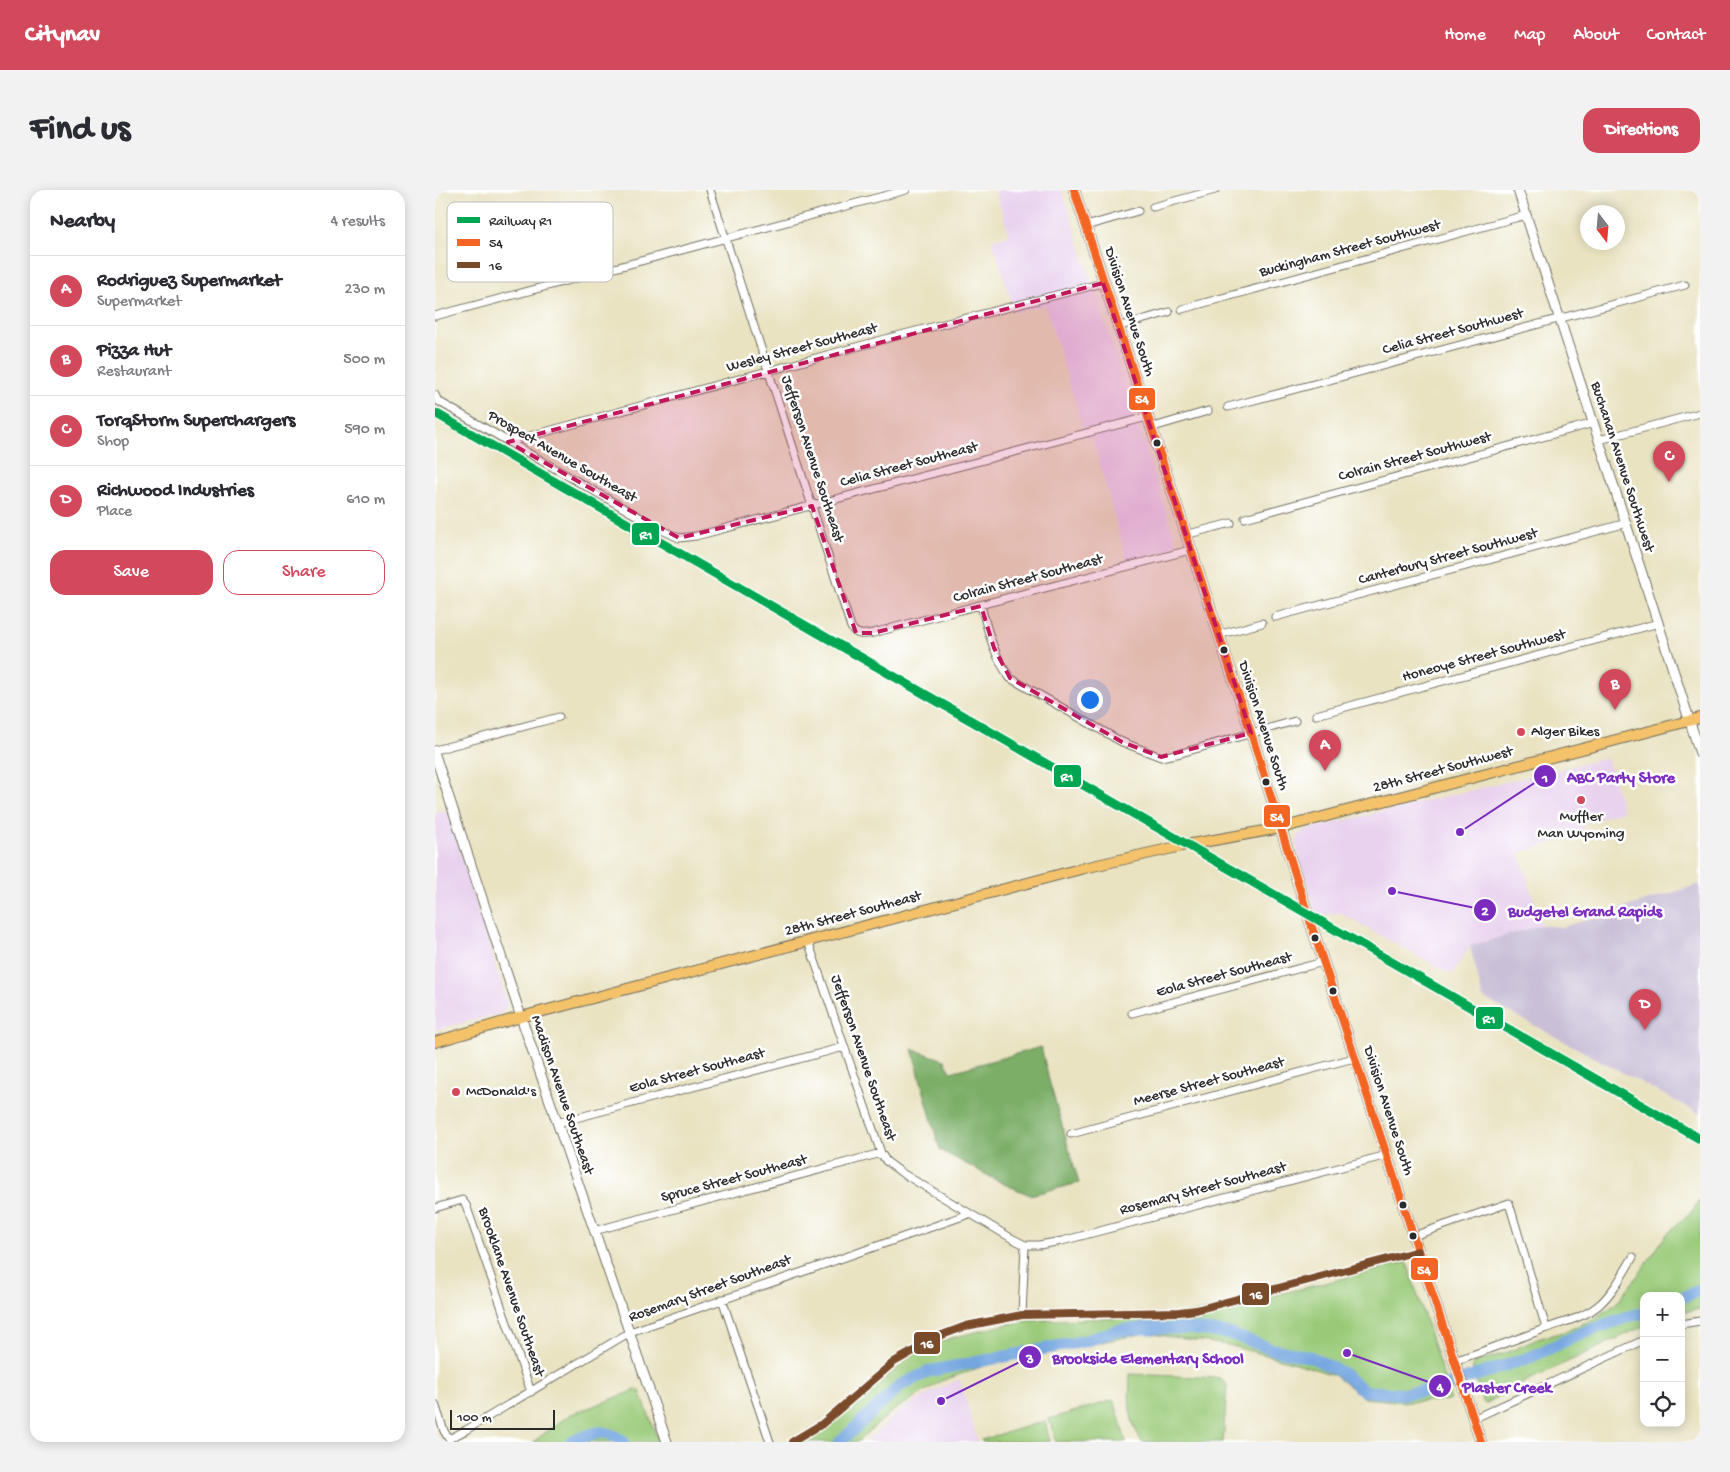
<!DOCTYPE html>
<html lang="en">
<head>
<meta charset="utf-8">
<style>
	:root { --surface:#fff; --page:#f2f2f3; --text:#2b2b33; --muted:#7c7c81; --line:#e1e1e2; --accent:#d1495b }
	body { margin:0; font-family:"Gochi Hand",sans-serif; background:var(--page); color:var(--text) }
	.controls { position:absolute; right:15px; bottom:15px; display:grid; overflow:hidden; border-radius:10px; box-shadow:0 2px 12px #0003 }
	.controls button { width:45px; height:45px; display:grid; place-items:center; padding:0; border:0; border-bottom:1px solid var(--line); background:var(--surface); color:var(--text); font:25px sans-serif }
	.compass { position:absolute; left:1145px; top:15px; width:45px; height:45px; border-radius:50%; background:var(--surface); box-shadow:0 2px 12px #0003; rotate:164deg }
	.scale { position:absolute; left:15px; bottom:12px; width:105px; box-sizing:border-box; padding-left:5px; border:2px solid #2b2b2b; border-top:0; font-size:14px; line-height:18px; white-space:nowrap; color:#2b2b2b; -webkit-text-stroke:4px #fff; paint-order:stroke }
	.you { position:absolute; left:654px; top:509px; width:18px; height:18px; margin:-12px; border:4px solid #fff; border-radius:50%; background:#1a73e8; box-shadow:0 0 0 8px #1a73e833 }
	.badge { display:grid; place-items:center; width:32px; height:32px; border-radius:50%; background:var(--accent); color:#fff; font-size:16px; font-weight:700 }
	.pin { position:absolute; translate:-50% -41px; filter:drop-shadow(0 1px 2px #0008) }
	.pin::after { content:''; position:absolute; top:26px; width:18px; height:15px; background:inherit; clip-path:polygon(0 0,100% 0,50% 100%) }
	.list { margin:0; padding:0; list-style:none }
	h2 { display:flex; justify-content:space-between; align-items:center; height:65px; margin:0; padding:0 20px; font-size:21px }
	h2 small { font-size:16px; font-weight:400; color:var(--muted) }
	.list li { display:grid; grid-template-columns:32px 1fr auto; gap:15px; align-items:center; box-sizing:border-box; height:70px; padding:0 20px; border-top:1px solid var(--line) }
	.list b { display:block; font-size:19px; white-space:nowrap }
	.list p { margin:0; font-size:16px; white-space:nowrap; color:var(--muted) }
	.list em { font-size:16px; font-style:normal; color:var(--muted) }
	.actions { display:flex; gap:10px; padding:15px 20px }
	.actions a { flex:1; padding:11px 0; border:1px solid var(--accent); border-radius:15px; text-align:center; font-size:18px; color:var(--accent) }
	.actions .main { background:var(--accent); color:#fff }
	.icon { flex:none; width:28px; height:28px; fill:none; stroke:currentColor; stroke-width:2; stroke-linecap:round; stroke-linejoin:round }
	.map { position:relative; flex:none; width:1265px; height:1252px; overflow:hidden; border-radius:15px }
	header { display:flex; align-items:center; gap:30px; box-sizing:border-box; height:70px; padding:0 25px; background:var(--accent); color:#fff }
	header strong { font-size:24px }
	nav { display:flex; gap:28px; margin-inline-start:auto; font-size:18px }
	.intro { display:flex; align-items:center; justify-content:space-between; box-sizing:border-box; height:120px; padding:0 30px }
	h1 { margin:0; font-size:35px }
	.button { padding:12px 22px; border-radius:15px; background:var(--accent); color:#fff; font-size:18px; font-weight:700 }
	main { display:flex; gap:30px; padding:0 30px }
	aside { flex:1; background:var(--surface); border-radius:15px; box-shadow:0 2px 12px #0003 }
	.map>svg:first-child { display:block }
</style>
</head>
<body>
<header>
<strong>Citynav</strong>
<nav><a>Home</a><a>Map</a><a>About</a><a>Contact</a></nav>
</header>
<div class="intro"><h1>Find us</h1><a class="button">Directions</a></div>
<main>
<aside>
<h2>Nearby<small>4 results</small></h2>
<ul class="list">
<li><span class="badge">A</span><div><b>Rodriguez Supermarket</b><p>Supermarket</p></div><em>230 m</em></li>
<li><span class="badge">B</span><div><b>Pizza Hut</b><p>Restaurant</p></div><em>500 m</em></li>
<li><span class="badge">C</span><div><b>TorqStorm Superchargers</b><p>Shop</p></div><em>590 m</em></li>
<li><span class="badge">D</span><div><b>Richwood Industries</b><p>Place</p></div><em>610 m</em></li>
</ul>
<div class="actions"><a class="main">Save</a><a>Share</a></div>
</aside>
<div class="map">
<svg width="1265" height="1252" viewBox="0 0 1265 1252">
	<rect width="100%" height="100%" fill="#fff"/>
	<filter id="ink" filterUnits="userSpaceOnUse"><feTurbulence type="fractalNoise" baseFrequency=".02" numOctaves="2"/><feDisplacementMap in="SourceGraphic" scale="10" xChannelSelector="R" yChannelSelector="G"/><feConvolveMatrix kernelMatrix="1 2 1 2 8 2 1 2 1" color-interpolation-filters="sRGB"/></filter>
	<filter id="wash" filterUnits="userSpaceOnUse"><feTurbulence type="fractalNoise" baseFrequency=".0096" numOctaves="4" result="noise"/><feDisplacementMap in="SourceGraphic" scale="20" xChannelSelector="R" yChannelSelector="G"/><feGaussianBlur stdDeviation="1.12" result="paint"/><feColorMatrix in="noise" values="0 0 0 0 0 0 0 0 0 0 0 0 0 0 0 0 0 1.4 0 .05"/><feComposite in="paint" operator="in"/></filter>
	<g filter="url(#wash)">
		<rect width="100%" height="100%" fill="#e9e3c2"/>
		<path fill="#e8d2ee" d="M560,0H627L741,352L736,359L692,371L657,247L651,248L610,115L580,122L557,50L574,45Z
			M1172,568L1188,621L1148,634L1151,643L1084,663L1107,735L1035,756L1017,785L905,723L882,726L861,656L863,645L870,640Z
			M12,620L72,813L67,823L0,840V623Z
			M525,1189L543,1252H430L465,1221L498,1201Z"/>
		<path fill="#c9bfd7" d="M1265,694V924L1048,808L1035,756L1107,735L1128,737Z"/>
		<path fill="#9aca78" stroke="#627a52" d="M1265,1010V1119L1246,1122V1106H1209V1136L1094,1190L1050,1214L1048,1212L1037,1176L1039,1173L1073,1162L1105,1148L1132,1141L1156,1130L1181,1114L1210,1076L1231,1045L1257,1021Z
			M972,1072L1016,1210L972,1212L929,1208L899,1185L857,1172L793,1155L710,1143L624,1161L557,1173L506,1191L455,1223L422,1252H362L376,1245L400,1229L479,1164L512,1149L586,1131L728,1127L761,1123L878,1096Z
			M695,1184L785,1188L792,1195L788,1252H707C692,1226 694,1213 695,1184Z
			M204,1199L224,1252H98L134,1225Z
			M679,1210L691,1252H621L614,1229Z
			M610,1231L615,1252H547L546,1250Z"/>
		<path fill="#7bae68" stroke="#536c4a" d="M606,857L615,894L644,993L595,1005L569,994L505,960L477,859L510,870L516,882Z"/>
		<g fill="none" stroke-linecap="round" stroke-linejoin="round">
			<path stroke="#75a6e0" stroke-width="12" d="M1246,1108L1265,1100
				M137,1252C159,1242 168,1236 189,1252
				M405,1252L466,1195L495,1181L650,1151L681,1141L710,1138L757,1139L796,1144L836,1159L876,1167L906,1182L929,1201L968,1204L1002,1199L1042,1185L1096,1167L1147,1143L1195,1126L1209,1123"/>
		</g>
	</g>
	<g filter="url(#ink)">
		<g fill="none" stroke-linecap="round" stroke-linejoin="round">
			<defs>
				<path id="minor" d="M275,0L416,437C421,446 429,445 438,443L755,360
					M718,17L780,0
					M651,36L703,21
					M747,119L1091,25
					M0,126L471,0
					M682,137L734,122
					M0,205L3,211L15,218L225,339L244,348L261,346L712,227
					M793,217L1250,95
					M715,238L773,221
					M1164,250L1265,223
					M73,252L454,148L668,93
					M810,328L1159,233
					M750,345L796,333
					M546,416C553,441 559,466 575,488L687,552L726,567L746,563L860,531
					M840,427L1192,333
					M783,445L827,433
					M881,525L1224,433
					M0,560L124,527
					M373,751L446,963L451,971L467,983L576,1048L590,1055H604L627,1051L952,965
					M697,823L888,772
					M122,933L409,857
					M636,944L919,868
					M0,1018L27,1010L31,1015L96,1202
					M159,1041L446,963
					M978,1046L1074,1013L1111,1138
					M287,1109L335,1252
					M587,1125L590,1055
					M1246,1134L1265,1131
					M1019,1171C1050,1161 1079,1150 1109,1139C1128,1132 1149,1128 1165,1114C1179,1101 1188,1084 1198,1067
					M0,1214L9,1241L14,1249L31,1240L195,1142L534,1024
					M1038,1229L1209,1150
					M357,1252L387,1234L459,1172L507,1145L531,1136L587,1125L744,1122L761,1120L983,1061"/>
				<path id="tertiary" d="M1083,0L1265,563
					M0,565L86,827L232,1252"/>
				<path id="primary" d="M639,0L816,543L873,725L1046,1252
					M0,852L86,827L649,678L751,655L846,638L1265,528"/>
			</defs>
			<use href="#minor" stroke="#6e6b60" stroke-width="9"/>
			<use href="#tertiary" stroke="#6e6b60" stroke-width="11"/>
			<use href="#primary" stroke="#6e6b60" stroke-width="12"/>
			<use href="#minor" stroke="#fff" stroke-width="7"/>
			<use href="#tertiary" stroke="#fff" stroke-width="9"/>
			<use href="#primary" stroke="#f3c26a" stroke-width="10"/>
			<defs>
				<path id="bus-1" d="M639,0L816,543L873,725L1046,1252"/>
				<path id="bus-2" d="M357,1252L387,1234L459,1172L507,1145L531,1136L587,1125L744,1122L761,1120L983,1061"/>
			</defs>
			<use href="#bus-1" stroke="#fff" stroke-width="11"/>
			<use href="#bus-2" stroke="#fff" stroke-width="11"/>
			<use href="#bus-1" stroke="#f26522" stroke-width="8"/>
			<use href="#bus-2" stroke="#7a4b2a" stroke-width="8"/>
			<defs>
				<path id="rail-1" d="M0,223L1265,949"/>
			</defs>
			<use href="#rail-1" stroke="#fff" stroke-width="12"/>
			<use href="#rail-1" stroke="#00a651" stroke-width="9"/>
		</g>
	</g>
	<path fill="#c2185b" fill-opacity="0.2" stroke="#c2185b" stroke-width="4" stroke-dasharray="10 6" stroke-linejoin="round" d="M668,93L816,543L726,567L687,552L575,488L559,458L546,416L438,443H421L377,316L244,348L73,252Z"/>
	<g fill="#2b2b2b" stroke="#fff" stroke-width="2">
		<circle cx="722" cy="253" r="4.5"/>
		<circle cx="789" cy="460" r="4.5"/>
		<circle cx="831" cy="592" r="4.5"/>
		<circle cx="880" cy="748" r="4.5"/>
		<circle cx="898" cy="801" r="4.5"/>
		<circle cx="968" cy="1015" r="4.5"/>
		<circle cx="978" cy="1046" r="4.5"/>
	</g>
	<g fill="#d1495b" stroke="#fff" stroke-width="2">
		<circle cx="1086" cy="542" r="5"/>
		<circle cx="1146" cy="610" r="5"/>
		<circle cx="21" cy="902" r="5"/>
	</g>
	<g text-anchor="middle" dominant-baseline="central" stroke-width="5" stroke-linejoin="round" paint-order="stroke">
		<g font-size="15" fill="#2b2b2b" stroke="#fff">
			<text transform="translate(915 59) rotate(-15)">Buckingham Street Southwest</text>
			<text transform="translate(694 122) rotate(72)">Division Avenue South</text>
			<text transform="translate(1018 142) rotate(-15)">Celia Street Southwest</text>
			<text transform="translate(367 158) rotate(-15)">Wesley Street Southeast</text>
			<text transform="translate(127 267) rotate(30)">Prospect Avenue Southeast</text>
			<text transform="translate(980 267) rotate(-15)">Colrain Street Southwest</text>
			<text transform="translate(377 269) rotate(72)">Jefferson Avenue Southeast</text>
			<text transform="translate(474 275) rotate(-15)">Celia Street Southeast</text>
			<text transform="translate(1187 277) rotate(72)">Buchanan Avenue Southwest</text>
			<text transform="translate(1013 367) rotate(-15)">Canterbury Street Southwest</text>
			<text transform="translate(593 389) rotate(-15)">Colrain Street Southeast</text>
			<text transform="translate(1049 466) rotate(-15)">Honeoye Street Southwest</text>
			<text transform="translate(828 536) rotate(72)">Division Avenue South</text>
			<text transform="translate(1008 580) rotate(-15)">28th Street Southwest</text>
			<text transform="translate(418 724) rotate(-15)">28th Street Southeast</text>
			<text transform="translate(789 785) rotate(-15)">Eola Street Southeast</text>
			<text transform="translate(428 868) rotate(71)">Jefferson Avenue Southeast</text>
			<text transform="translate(262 881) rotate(-15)">Eola Street Southeast</text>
			<text transform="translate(774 892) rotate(-15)">Meerse Street Southeast</text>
			<text transform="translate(127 905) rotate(71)">Madison Avenue Southeast</text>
			<text transform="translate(953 921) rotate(72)">Division Avenue South</text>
			<text transform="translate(299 989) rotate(-15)">Spruce Street Southeast</text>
			<text transform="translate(768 999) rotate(-15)">Rosemary Street Southeast</text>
			<text transform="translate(275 1099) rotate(-20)">Rosemary Street Southeast</text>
			<text transform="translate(76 1102) rotate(71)">Brooklane Avenue Southeast</text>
		</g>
		<g font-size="15" fill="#2b2b2b" stroke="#fff" text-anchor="start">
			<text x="1096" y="542">Alger Bikes</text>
			<text x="1146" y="627" text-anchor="middle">Muffler<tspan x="1146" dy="17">Man Wyoming</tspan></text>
			<text x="31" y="902">McDonald's</text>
		</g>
	</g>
	<rect x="12" y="12" width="166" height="80" rx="8" fill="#fff" stroke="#bfbfbf" stroke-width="1"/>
	<rect x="22" y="27" width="23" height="6" fill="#00a651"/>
	<rect x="22" y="49" width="23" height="7" fill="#f26522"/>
	<rect x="22" y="72" width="23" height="6" fill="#7a4b2a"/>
	<g font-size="14" fill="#2b2b2b">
		<text x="54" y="35">Railway R1</text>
		<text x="54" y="57">54</text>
		<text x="54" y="80">16</text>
	</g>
	<path fill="none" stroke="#7b2cbf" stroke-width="2" d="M1025 642L1110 586M957 701L1050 720M506 1211L595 1167M912 1163L1005 1196"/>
	<g fill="#7b2cbf" stroke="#fff" stroke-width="2">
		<circle cx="1025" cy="642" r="5"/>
		<circle cx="957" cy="701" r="5"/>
		<circle cx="506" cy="1211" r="5"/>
		<circle cx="912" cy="1163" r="5"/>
		<circle cx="1110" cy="586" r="12"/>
		<circle cx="1050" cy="720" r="12"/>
		<circle cx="595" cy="1167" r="12"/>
		<circle cx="1005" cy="1196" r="12"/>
	</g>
	<g font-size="15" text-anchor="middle" font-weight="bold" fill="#fff">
		<text x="1110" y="592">1</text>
		<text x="1050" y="725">2</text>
		<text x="595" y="1173">3</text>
		<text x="1005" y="1201">4</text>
	</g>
	<g font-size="16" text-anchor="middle" font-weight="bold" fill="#7b2cbf" stroke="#fff" stroke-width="5" stroke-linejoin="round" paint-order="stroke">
		<text x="1186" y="592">ABC Party Store</text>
		<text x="1150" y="726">Budgetel Grand Rapids</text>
		<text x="713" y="1173">Brookside Elementary School</text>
		<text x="1072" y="1202">Plaster Creek</text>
	</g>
	<g stroke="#fff" stroke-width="2">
		<rect x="693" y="197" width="28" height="24" rx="5" fill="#f26522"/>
		<rect x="196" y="332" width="29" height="24" rx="5" fill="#00a651"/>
		<rect x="618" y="574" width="29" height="24" rx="5" fill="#00a651"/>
		<rect x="828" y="614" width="28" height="24" rx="5" fill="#f26522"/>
		<rect x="1040" y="816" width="29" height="24" rx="5" fill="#00a651"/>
		<rect x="975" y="1067" width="29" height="24" rx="5" fill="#f26522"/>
		<rect x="806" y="1092" width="29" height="24" rx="5" fill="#7a4b2a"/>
		<rect x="478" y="1141" width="28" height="24" rx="5" fill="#7a4b2a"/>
	</g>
	<g font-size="14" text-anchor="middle" font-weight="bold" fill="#fff">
		<text x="707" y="213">54</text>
		<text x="211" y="349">R1</text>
		<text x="632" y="591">R1</text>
		<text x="842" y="631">54</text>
		<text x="1054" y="833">R1</text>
		<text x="989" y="1084">54</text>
		<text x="821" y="1109">16</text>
		<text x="492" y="1158">16</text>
	</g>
</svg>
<div class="controls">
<button>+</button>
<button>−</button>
<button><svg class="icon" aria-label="locate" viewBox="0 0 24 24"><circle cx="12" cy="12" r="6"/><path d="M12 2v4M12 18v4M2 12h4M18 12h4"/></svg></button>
</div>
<svg class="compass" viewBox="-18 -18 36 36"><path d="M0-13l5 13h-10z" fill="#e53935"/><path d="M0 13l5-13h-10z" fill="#7c7c81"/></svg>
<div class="scale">100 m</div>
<div class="you"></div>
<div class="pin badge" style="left:890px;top:581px">A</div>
<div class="pin badge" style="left:1180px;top:520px">B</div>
<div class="pin badge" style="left:1234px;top:292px">C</div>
<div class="pin badge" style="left:1210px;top:840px">D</div>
</div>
</main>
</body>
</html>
